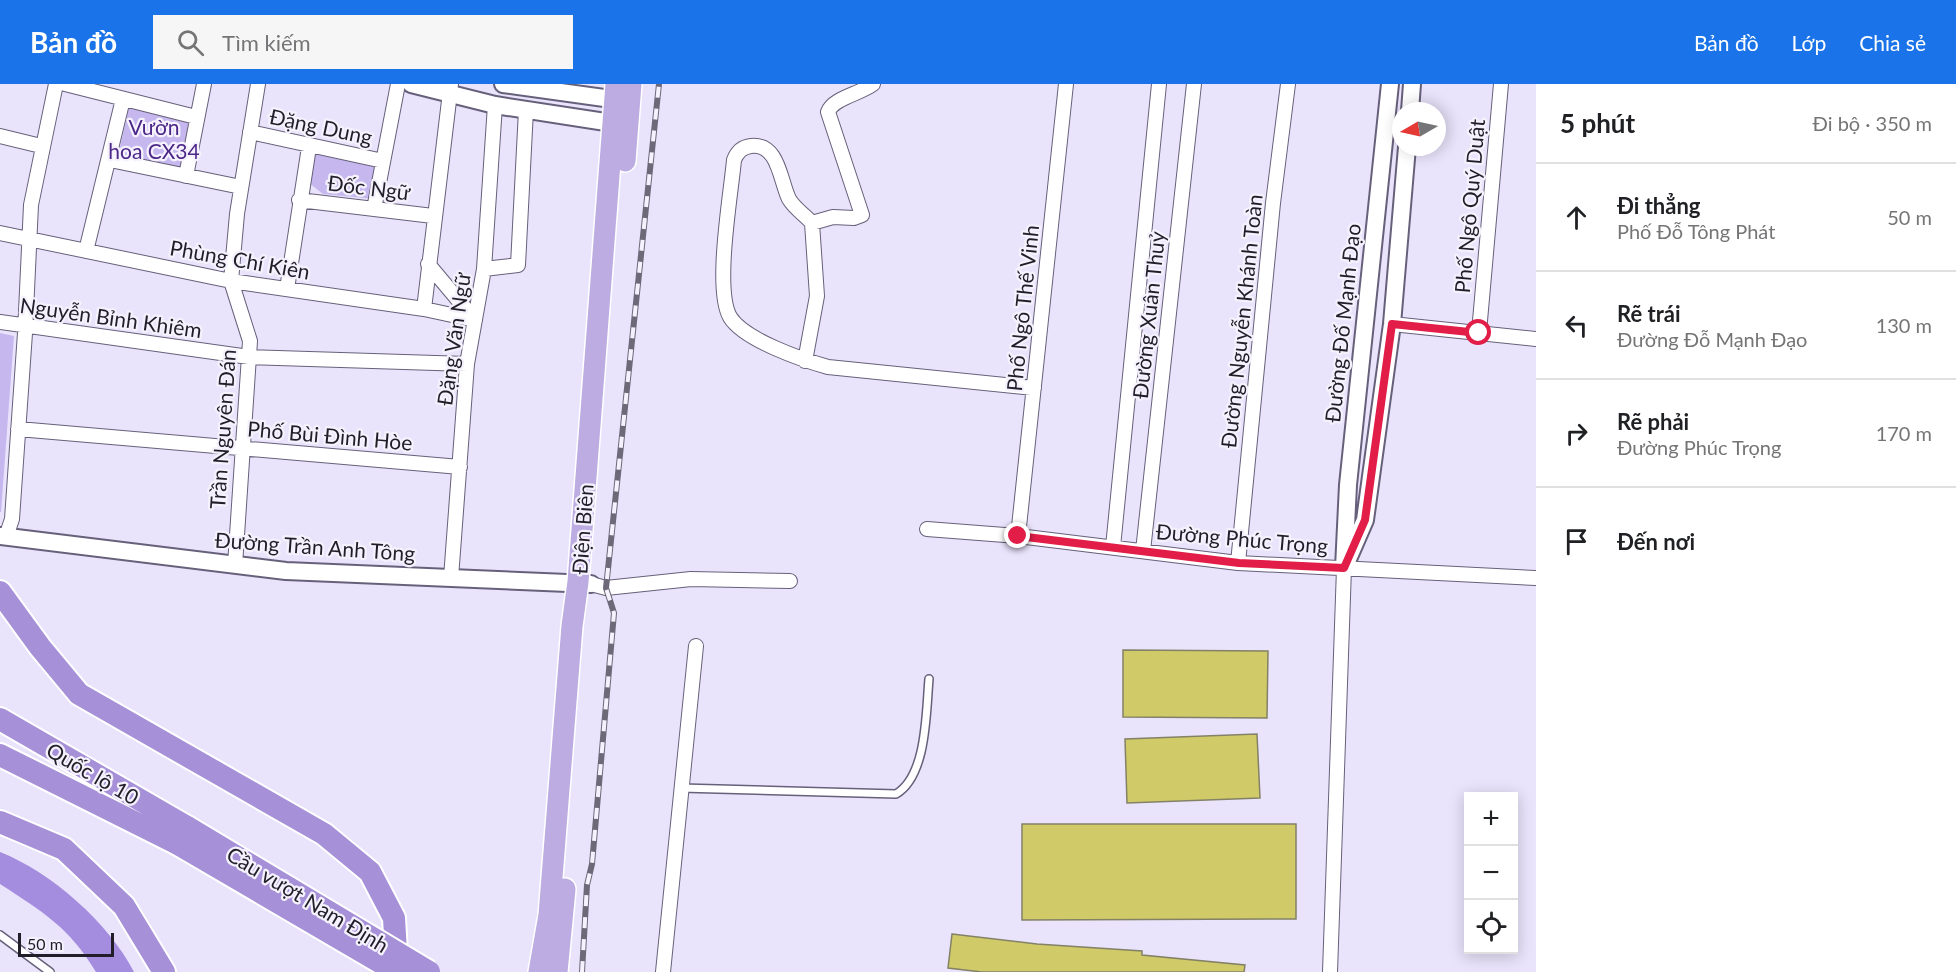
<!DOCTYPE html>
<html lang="vi">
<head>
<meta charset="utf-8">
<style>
	:root { --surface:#fff; --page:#f6f6f6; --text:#202124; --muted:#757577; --line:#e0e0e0; --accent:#1a73e8 }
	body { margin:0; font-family:Lato,sans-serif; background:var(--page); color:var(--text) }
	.controls { position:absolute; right:18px; bottom:18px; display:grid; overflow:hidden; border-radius:0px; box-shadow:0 3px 15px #0003 }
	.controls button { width:54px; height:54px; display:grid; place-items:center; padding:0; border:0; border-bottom:2px solid var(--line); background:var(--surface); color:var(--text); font:30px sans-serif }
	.compass { position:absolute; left:1392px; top:18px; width:54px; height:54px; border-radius:50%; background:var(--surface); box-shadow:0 3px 15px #0003; rotate:261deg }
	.scale { position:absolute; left:18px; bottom:15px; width:96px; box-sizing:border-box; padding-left:6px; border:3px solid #211e29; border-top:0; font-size:16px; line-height:21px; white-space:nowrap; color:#211e29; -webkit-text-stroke:4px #f5f2fe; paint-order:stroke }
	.stop { position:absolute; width:18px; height:18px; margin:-14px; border:4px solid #e11d48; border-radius:50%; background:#fff }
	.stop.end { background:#e11d48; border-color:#fff; box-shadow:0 2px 6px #0008 }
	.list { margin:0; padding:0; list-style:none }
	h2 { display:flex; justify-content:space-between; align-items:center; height:78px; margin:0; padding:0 24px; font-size:26px }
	h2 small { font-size:20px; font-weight:400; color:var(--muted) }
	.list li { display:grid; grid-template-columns:39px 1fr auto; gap:18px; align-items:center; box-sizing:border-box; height:108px; padding:0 24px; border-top:2px solid var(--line) }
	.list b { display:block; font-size:22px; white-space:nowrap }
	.list p { margin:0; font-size:20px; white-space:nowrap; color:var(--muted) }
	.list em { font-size:20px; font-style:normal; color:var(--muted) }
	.icon { flex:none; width:33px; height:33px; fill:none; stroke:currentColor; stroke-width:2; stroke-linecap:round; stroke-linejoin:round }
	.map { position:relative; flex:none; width:1536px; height:888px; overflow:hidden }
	header { display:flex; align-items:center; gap:36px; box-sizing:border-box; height:84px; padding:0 30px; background:var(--accent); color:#fff }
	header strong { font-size:28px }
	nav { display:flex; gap:33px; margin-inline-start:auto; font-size:21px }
	.search { width:420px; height:54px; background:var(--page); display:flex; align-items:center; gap:15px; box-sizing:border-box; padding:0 21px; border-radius:0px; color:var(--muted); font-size:22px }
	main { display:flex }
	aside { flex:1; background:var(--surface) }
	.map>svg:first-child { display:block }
</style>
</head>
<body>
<header>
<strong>Bản đồ</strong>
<div class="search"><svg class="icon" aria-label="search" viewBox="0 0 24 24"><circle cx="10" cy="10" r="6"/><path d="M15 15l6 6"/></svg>Tìm kiếm</div>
<nav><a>Bản đồ</a><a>Lớp</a><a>Chia sẻ</a></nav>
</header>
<main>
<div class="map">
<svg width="1536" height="888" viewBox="0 0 1536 888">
	<rect width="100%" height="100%" fill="#e9e3fb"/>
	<path fill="#c6b8ee" d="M129,23L191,39L186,78L179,83L118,72Z
		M309,63L383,77L375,115L323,110L309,99Z
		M0,249L14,252L1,428H0Z"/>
	<path fill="#a48ddf" d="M0,768C51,788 109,839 134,888H96C69,843 43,828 0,800Z"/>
	<path fill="#d1ca68" stroke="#838166" stroke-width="1.5" d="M1123,566L1268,567L1267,634L1123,633Z
		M1257,650L1260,714L1127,719L1125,655Z
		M1022,740H1296V835L1022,836Z
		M952,850L1037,860L1142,867V871L1245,881L1244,888H982L948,884Z"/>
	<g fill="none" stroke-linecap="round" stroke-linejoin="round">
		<defs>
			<path id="service" d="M681,704L896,710C927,692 926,628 929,595
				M0,851L50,888"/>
			<path id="minor" d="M65,0L196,33
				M250,48L383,77
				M0,52L41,62
				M110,76L241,103
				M186,92L204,0
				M299,116L433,132
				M374,125L398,0
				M812,139L833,133L854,134L862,131L828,28C833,14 860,10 873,0
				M0,149L231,197L424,225L475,236
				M86,167L123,15
				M428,180L475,236
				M484,185L518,181L526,26
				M287,205L309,63
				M424,225L451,0
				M0,238L249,273L467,280
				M1392,240L1536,255
				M1479,248L1501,0
				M805,277L817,212L812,139C805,131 795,125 789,115C780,97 779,59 751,62C742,63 737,68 734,76C731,110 714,205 730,233C744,256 803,276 828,283L1034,304
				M18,345L460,383
				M927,445L1018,452L1238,479L1536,494
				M1018,452L1066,0
				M6,453L12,435L25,249L31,121L56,0
				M1113,463L1159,0
				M1143,467L1194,0
				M1238,479L1273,119L1288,0
				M235,481L250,257L231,197L237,130L258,0
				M451,494L467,280L484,185L495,21
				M591,500L606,504L691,495L790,497
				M663,888L696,562
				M1330,888L1344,484"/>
			<path id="tertiary" d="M411,0L495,21L625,41
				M503,0L626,17
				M1410,27L1412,0
				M0,452L286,487L591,500
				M1348,475L1365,436L1392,240L1407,63
				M1344,484L1348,401L1390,0"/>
			<path id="primary" d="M625,77L631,0
				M539,888L549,831L572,542L578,498L616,0
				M557,888L565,805"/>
			<path id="trunk" d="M0,508L40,563L79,610L324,750L370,788L394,834L397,886
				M0,635L187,743
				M0,671L178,760
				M0,738L64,765L124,822L164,888"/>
		</defs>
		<use href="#service" stroke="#67607a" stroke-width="10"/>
		<use href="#minor" stroke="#67607a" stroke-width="16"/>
		<use href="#tertiary" stroke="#67607a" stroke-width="20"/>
		<use href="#primary" stroke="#fff" stroke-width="24"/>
		<use href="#trunk" stroke="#fff" stroke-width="26"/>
		<use href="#service" stroke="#fff" stroke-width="7"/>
		<use href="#minor" stroke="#fff" stroke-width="14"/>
		<use href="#tertiary" stroke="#fff" stroke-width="16"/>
		<use href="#primary" stroke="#bcace2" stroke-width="21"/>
		<use href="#trunk" stroke="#a690d8" stroke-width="22"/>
		<defs>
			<path id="rail" d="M582,888L587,801L592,780L614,529L606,504L659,0"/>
		</defs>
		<use href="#rail" stroke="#6d6979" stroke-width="6"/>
		<use href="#rail" stroke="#f5f2fe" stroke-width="4" stroke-dasharray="11" stroke-linecap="butt"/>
		<defs>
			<path id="trunk-bridge" d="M187,743L429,888
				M178,760L397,888"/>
		</defs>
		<use href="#trunk-bridge" stroke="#fff" stroke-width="26" stroke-linecap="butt"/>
		<use href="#trunk-bridge" stroke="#a690d8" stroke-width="22"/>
	</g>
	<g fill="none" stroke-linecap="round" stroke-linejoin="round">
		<path stroke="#e11d48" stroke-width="8" d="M1018,452L1239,479L1344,484L1365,436L1392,240L1479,249"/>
	</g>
	<g text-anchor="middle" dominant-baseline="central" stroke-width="4.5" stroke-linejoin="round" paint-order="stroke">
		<g font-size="21" fill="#4c2787" stroke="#f5f2fe">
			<text x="154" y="42">Vườn<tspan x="154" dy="24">hoa CX34</tspan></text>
		</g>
		<g font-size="21" fill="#211e29" stroke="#f5f2fe">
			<text transform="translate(321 42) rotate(12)">Đặng Dung</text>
			<text transform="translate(369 103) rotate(7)">Đốc Ngữ</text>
			<text transform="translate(1469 122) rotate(-85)">Phố Ngô Quý Duật</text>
			<text transform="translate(240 175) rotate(10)">Phùng Chí Kiên</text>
			<text transform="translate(1022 224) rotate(-84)">Phố Ngô Thế Vinh</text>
			<text transform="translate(1148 231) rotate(-84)">Đường Xuân Thuỷ</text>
			<text transform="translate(111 233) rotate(8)">Nguyễn Bỉnh Khiêm</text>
			<text transform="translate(1241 237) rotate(-84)">Đường Nguyễn Khánh Toàn</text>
			<text transform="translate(1342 239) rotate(-84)">Đường Đố Mạnh Đạo</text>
			<text transform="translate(453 255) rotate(-82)">Đặng Văn Ngữ</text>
			<text transform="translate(222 345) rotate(-86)">Trần Nguyên Đán</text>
			<text transform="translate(330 351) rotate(5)">Phố Bùi Đình Hòe</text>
			<text transform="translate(582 445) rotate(-86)">Điện Biên</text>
			<text transform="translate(1242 454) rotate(5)">Đường Phúc Trọng</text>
			<text transform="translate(315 462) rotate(4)">Đường Trần Anh Tông</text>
			<text transform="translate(93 689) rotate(30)">Quốc lộ 10</text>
			<text transform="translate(308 815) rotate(31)">Cầu vượt Nam Định</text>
		</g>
	</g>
</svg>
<div class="controls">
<button>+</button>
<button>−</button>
<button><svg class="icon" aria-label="locate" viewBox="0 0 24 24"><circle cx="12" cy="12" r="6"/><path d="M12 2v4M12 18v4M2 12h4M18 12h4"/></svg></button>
</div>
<svg class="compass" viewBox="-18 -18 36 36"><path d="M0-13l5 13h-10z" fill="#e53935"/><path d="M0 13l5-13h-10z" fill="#757577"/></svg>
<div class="scale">50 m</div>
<div class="stop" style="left:1479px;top:249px"></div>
<div class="stop end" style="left:1018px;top:452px"></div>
</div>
<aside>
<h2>5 phút<small>Đi bộ · 350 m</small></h2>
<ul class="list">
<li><svg class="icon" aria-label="ahead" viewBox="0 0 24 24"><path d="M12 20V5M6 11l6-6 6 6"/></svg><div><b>Đi thẳng</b><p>Phố Đỗ Tông Phát</p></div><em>50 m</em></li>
<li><svg class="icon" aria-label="left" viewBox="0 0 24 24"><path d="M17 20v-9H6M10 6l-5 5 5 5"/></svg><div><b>Rẽ trái</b><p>Đường Đỗ Mạnh Đạo</p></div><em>130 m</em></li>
<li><svg class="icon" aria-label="right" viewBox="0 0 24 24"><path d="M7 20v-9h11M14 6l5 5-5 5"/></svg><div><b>Rẽ phải</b><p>Đường Phúc Trọng</p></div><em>170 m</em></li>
<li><svg class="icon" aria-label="arrive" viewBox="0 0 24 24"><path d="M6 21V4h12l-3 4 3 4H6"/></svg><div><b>Đến nơi</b></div></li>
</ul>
</aside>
</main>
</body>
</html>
